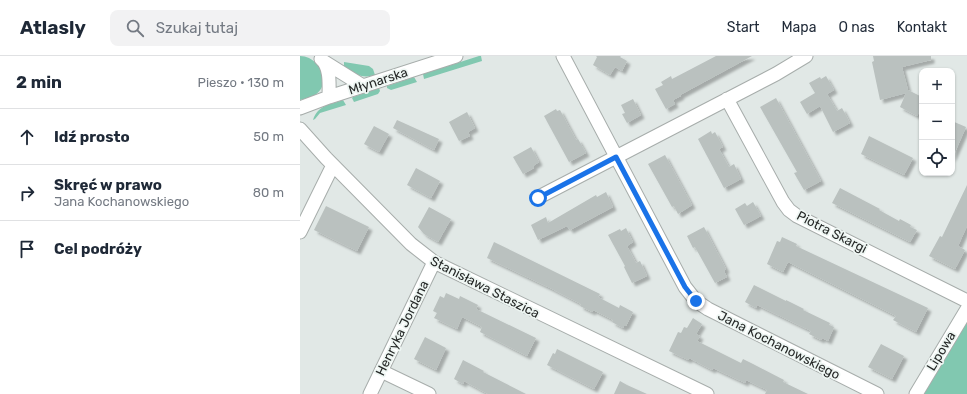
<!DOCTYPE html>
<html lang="pl">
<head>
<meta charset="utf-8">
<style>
	:root { --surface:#fff; --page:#f2f2f3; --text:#1f2937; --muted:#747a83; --line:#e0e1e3 }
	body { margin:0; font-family:Rubik,sans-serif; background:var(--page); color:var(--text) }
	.controls { position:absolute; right:12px; top:12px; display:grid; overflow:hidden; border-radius:8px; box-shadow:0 1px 3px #0004 }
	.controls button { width:36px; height:36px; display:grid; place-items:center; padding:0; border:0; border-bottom:1px solid var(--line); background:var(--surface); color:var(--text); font:20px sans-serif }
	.stop { position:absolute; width:12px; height:12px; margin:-9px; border:3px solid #1a73e8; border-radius:50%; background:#fff }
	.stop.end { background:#1a73e8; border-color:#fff; box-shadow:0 1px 4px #0008 }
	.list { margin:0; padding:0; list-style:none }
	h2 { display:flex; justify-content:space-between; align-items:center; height:52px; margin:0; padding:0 16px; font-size:17px }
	h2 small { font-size:13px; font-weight:400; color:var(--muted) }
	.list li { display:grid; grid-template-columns:26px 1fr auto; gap:12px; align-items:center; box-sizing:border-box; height:56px; padding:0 16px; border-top:1px solid var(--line) }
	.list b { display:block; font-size:15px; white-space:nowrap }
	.list p { margin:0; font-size:13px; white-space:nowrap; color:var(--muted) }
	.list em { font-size:13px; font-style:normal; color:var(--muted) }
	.icon { flex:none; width:22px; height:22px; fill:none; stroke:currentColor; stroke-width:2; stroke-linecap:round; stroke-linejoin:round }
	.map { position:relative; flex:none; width:667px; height:338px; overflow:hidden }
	header { display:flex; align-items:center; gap:24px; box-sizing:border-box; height:56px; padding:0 20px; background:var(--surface); border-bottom:1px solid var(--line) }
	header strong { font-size:19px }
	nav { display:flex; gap:22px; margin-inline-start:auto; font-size:14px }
	.search { width:280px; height:36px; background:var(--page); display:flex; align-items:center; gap:10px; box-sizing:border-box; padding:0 14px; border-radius:8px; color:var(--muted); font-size:15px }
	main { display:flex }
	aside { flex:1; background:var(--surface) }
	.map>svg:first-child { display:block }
</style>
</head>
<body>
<header>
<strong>Atlasly</strong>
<div class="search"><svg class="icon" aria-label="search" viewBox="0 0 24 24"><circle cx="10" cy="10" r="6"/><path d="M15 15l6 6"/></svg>Szukaj tutaj</div>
<nav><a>Start</a><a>Mapa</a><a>O nas</a><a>Kontakt</a></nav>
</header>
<main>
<aside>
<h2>2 min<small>Pieszo · 130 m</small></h2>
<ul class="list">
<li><svg class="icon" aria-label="ahead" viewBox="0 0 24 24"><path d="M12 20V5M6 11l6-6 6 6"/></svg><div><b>Idź prosto</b></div><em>50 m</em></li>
<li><svg class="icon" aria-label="right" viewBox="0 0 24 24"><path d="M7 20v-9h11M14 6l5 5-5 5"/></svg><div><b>Skręć w prawo</b><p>Jana Kochanowskiego</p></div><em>80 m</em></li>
<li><svg class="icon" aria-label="arrive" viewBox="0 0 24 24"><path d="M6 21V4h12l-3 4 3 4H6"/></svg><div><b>Cel podróży</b></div></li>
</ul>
</aside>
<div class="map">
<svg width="667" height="338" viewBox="0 0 667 338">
	<defs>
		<filter id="shadow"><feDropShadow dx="3.5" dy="3.5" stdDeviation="1" flood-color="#0004"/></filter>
	</defs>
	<rect width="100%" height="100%" fill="#e1e8e6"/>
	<path fill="#81c8b0" d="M0,0C19,0 33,27 15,39C11,41 5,43 0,44Z
		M179,0H181L182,5L124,23L123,18Z
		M44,6L69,10L73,13L75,19C61,23 56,18 44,10Z
		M114,21L117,26L91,34L87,32V30Z
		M79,32L80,35L78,38L54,46L52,42L53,41Z
		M43,44L46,49L20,57L15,63L13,64C18,49 29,49 43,44Z
		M667,266V338H624Z"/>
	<path fill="#bac1bf" filter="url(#shadow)" d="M296,0H321L320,1L327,5L322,15L315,11L310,19L293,9L297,1Z
		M416,0H452L380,39L381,40L373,44L375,48L366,53L355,33L363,29L361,26L371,20L372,23Z
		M573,0H631V4L602,11L608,34L622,41V51L617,60L600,51L606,37L580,44L572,6L574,5Z
		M526,20L534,34L527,38L537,55L542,52L550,67L533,76L520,50L507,58L500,46L515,37L509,27L520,21L521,23Z
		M476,42L521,125L504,134L494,117L497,116L460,51Z
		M333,43L341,59L327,67L322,58L325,57L321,49Z
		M256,53L257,55L260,54L276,84L278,83L286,97L269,106L244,60Z
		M167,56L175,72L168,76L170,80L159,85L149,66Z
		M97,64L139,83L134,94L93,72Z
		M652,65L666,71L652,103Z
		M74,70L89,78L79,96L64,88Z
		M411,75L412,78L415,76L423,91L419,93L429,111L434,108L441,123L424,132L398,83Z
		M569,80L613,102L604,119L561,98Z
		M231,91L239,106L233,110L234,112L223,118L213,101Z
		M365,99L392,149L378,158L374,150L372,151L348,108Z
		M116,112L140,125L131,142L107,129Z
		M667,129V170L658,190L665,194L655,213L629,200L640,180L642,181Z
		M540,132L580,153L579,154L599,165L600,163L611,169L610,171L617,174L610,186L532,147Z
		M306,136L313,151L270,174L267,170L238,184L231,169L246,161L248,167L296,139L297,141Z
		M453,146L461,160L444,169L435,153L445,147L447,150Z
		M26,150L69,171L57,195L14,174Z
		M129,151L151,163L138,186L124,178L118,171Z
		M404,171L426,213L424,215L427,221L415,227L395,191L393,192L387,180Z
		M326,172L333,186L327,190L336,207L340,205L347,220L332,227L324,211L325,210L308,179L320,173L321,175Z
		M482,181L497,188L496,190L628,252L616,276L593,264L596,260L488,206L483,216L467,208L477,185L480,186Z
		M194,186L300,238L298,241L319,252L320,249L333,256L326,270H324L323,272L312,266L313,264L293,254L292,256L280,250L281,248L250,232L187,202Z
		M454,229L486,245V244L504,253L503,254L530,267L529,269L534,271L528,285L522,282L521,284L509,278L511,275L457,249L456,252L445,246Z
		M146,237L159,243L160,240L178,249L176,253L236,282L227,300L180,276L182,271L162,261L157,273L134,262L137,257L133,255L140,240L144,242Z
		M393,262L402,268L396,278L400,280L397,285L441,307L443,303L453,308L484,324L483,326L508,338H465L467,334L446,324L445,327L413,312L412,314L389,302L388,304L369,295L378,276L381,277L384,271L387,272Z
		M125,281L146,292L136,314L114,303Z
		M581,288L604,300L592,323L568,311Z
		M257,293L303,316L294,333L247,309L253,297L255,298Z
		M163,304L184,315L183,316L226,338H188L164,325L163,328L154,323Z
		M320,325L327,329L347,338H314Z"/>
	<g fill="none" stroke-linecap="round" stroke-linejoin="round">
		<defs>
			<path id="minor" d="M263,0L385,231L396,245L408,253L577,338
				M21,3C31,11 29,30 29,41
				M23,5L63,30
				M427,43L483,146L489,154L497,160L667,245
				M0,52L29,41L156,0
				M0,73L26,102L111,188L134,206L407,338
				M237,142L476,18L506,0
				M0,176L33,109
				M81,315L129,338
				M70,338L134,206
				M616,338L667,253"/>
		</defs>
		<use href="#minor" stroke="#a7adab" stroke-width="15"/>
		<use href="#minor" stroke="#fff" stroke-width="13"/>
	</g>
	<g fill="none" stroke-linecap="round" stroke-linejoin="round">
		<path stroke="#1a73e8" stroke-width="5" d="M238,142L316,101L385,231L396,245"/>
	</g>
	<g text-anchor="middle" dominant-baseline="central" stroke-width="3.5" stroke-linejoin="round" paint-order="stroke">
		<g font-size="13" fill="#252827" stroke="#eef6f3">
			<text transform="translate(78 25) rotate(-18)">Młynarska</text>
			<text transform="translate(532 176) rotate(27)">Piotra Skargi</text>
			<text transform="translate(185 231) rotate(27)">Stanisława Staszica</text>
			<text transform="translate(102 272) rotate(-64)">Henryka Jordana</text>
			<text transform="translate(479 289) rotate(27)">Jana Kochanowskiego</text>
			<text transform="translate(641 295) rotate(-59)">Lipowa</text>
		</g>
	</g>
</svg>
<div class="controls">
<button>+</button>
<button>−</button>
<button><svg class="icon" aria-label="locate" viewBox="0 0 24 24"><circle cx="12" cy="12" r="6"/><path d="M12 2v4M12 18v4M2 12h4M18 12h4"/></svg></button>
</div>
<div class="stop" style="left:238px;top:142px"></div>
<div class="stop end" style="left:396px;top:245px"></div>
</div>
</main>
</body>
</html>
